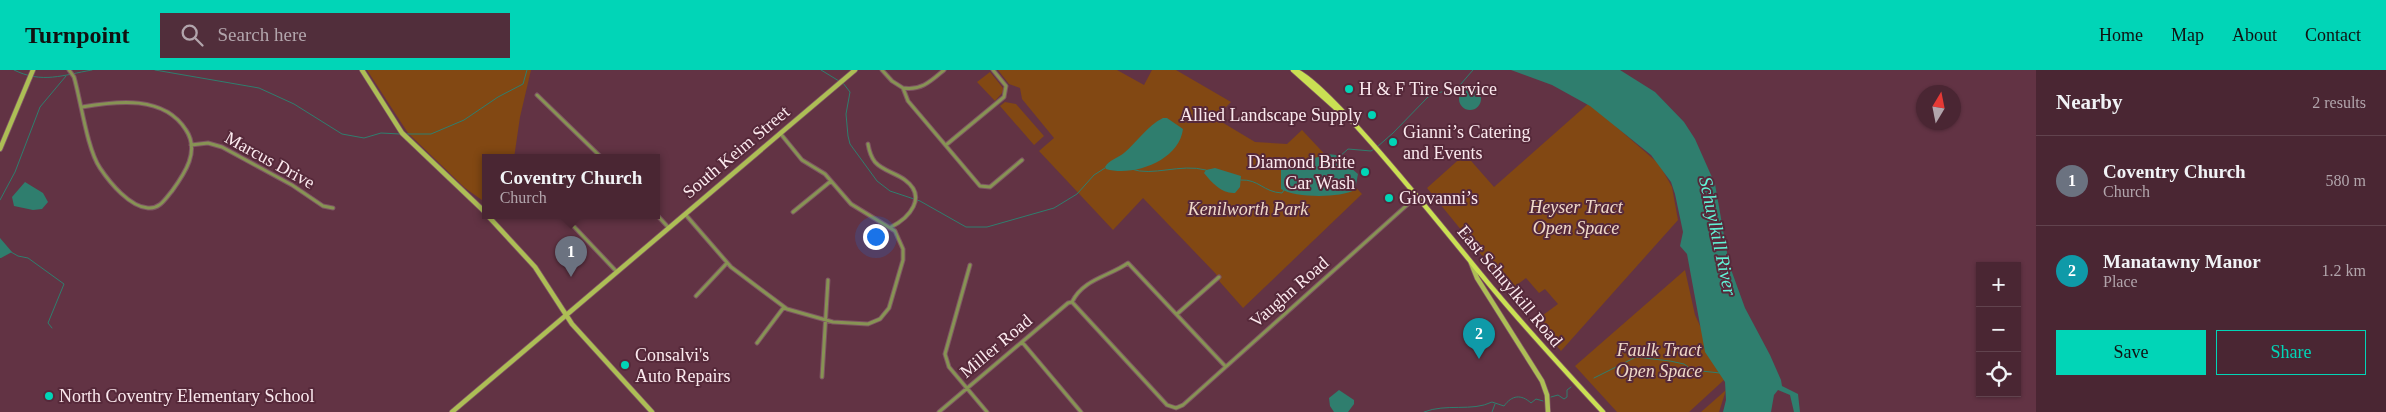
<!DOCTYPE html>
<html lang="en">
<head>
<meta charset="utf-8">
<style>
	:root { --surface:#4a2633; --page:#512e3b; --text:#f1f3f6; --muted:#b2a5ac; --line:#61434e; --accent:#01d5b7 }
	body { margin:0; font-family:Georgia,serif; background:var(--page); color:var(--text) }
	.controls { position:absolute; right:15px; bottom:15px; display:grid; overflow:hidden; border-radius:0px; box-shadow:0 1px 4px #0004 }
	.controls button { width:45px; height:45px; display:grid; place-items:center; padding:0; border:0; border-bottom:1px solid var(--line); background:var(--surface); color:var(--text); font:25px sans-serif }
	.compass { position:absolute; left:1916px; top:15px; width:45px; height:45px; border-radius:50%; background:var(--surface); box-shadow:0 1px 4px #0004; rotate:10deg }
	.you { position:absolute; left:875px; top:166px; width:18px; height:18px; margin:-12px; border:4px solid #fff; border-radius:50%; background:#1a73e8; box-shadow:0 0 0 8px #1a73e833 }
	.badge { display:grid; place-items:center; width:32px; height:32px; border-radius:50%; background:var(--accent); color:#fff; font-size:16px; font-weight:700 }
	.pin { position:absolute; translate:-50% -41px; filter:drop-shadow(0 1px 2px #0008) }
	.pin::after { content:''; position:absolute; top:26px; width:18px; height:15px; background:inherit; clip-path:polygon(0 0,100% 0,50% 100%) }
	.popup { position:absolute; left:482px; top:84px; width:178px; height:65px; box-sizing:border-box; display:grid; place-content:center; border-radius:0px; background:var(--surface); filter:drop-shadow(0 1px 4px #0005); font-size:16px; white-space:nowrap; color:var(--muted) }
	.popup b { font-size:19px; color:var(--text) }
	.popup::after { content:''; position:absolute; left:50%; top:100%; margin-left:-10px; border:10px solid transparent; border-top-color:var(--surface) }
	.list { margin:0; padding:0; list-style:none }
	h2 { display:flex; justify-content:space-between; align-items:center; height:65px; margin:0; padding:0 20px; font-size:21px }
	h2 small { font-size:16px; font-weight:400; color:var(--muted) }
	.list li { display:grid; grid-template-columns:32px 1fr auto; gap:15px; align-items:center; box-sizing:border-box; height:90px; padding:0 20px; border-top:1px solid var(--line) }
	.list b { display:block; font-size:19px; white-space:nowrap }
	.list p { margin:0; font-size:16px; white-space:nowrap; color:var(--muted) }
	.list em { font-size:16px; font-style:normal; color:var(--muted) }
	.actions { display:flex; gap:10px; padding:15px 20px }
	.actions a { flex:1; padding:11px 0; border:1px solid var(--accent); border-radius:0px; text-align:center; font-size:18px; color:var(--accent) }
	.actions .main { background:var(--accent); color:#111 }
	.icon { flex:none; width:28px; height:28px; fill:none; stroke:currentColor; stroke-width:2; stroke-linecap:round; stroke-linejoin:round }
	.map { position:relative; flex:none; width:2036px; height:342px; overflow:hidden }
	header { display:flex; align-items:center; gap:30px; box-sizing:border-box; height:70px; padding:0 25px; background:var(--accent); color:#111 }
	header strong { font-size:24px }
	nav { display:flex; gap:28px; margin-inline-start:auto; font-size:18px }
	.search { width:350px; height:45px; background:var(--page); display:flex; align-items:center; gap:12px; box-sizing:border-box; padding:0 18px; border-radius:0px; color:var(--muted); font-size:19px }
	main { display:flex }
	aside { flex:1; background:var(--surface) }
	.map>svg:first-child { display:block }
</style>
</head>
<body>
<header>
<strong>Turnpoint</strong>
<div class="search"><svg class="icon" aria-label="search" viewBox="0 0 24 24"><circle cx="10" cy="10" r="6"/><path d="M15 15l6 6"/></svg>Search here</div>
<nav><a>Home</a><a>Map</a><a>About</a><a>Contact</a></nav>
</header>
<main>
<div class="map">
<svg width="2036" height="342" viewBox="0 0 2036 342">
	<rect width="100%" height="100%" fill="#623344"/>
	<path fill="#824813" d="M367,0H531L520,47L514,88H486V133L465,118L408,63Z
		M998,0H1117L1144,15L1152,0H1176L1231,32L1215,48L1255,72L1287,74L1302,60L1362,124L1243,238L1220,212L1216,204L1143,128L1113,160L1039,81L1054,68L1022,29L1020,18L1009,14Z
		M990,2L1003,18V22L995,31L977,12Z
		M1005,32L1016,34L1044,66L1034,75L1000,36Z
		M1589,33L1659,94L1672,117L1678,150L1561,281L1535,251L1558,234L1545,219L1539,223L1526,208L1510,220L1427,118L1465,84L1494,117Z
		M1685,200L1695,245L1725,309L1689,342H1617L1575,296Z
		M1726,320L1719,342H1701Z"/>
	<path fill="#2f7e6e" d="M1511,0H1620L1655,22L1684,52L1695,69L1715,114L1729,194L1745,238L1770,285L1781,310L1782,316L1798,324L1800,342H1794L1790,325L1778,320L1774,325L1771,342H1723L1726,330L1725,312L1705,282L1687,184L1680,176L1683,162L1675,124L1671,112L1651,85L1590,36L1552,15Z
		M1459 29a11 11 0 1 1 22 0a11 11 0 1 1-22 0Z
		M1163,48H1167L1183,59C1179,91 1133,107 1106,99L1105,97C1109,90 1118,88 1124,83C1137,72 1147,56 1163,48Z
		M1327,84L1336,85L1358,104L1355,120C1340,128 1295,128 1281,119V99Z
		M1215,98L1241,106L1240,117L1235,123C1222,124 1212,113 1204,103L1206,100Z
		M25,112L43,123L48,132L42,139L33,140L14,136L12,127Z
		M0,168L12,182L1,188H0Z
		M1339,320L1354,330V334L1348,342H1334L1330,336L1329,328Z"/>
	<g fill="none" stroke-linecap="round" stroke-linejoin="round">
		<path stroke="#2f7e6e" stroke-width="1" d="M14,0C42,14 63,5 92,0
			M155,0L259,18L294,34L342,64L364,68L381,63L400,64
			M821,0L839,11
			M843,13L850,22L846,44L848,66L850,74L877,111L890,121L920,131L966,157H987L1054,138L1077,124L1094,105L1105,98
			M406,64H431L464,50L498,27L523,14L527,0
			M1377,77L1393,63L1428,27L1460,15L1473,0
			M1339,87L1348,79L1371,81L1374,79
			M1131,99C1153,107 1180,93 1206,100
			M1241,110C1259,109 1263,122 1282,123L1284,120
			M0,130L15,102L40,37L66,6
			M11,182L18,186L28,188L64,214L48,253L52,258
			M1594,308L1636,287L1670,291L1684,294L1692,300L1720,303
			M1551,327L1558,325L1564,329L1567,327V320L1571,317
			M1424,342C1446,333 1472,342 1492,332L1504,336C1512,325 1521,324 1531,333L1536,329L1543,331
			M1492,342L1495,334"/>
		<defs>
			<path id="street" d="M69,0L74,7C81,31 87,79 100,98C110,113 130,137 148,138C160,139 165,129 172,121C185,103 200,81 186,60C164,25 117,31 82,37
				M882,0L892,11L903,18L908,31L980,116L990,117L1022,90
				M903,18C921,21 931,11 944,0
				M537,25L602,88
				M868,74C869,80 871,87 875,92C883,101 896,103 905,110C928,127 909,148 891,157
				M191,75L208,73L222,77L292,115L323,136L333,138
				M946,75L1004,27L1006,16L993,0
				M793,142L831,111
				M656,144L668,157
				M685,144L731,197L787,239L833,252L868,254L880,249L889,238L903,190V179L895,161L851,134L825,104L802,90L780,63
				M564,146L616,201
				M572,154L580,146
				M970,195L945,284L949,297L987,342
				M696,226L727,193
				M1072,232L1167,335L1176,338L1183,335L1416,127
				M1072,232C1083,209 1110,206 1128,193L1225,296
				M1177,244L1219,207
				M1022,272L1081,342
				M757,273L784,237
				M822,307L828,210
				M939,342L1068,233L1072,232"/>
			<path id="secondary" d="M362,0L402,63L486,143
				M0,79L33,0
				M488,146L535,197L572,254L652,342
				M1471,193L1477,208L1542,311L1547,325L1548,342
				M452,342L855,0"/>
			<path id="primary" d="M1293,0C1323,4 1465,186 1494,220C1529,262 1566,302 1603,342
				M1293,0L1340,42"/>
		</defs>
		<use href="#street" stroke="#7e5463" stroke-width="5"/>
		<use href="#secondary" stroke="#7e5463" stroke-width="6"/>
		<use href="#primary" stroke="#7e5463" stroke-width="6"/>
		<use href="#street" stroke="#879354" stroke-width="3"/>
		<use href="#secondary" stroke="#adbe55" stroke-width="4.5"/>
		<use href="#primary" stroke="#cae053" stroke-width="4.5"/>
	</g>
	<g fill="#01d5b7" stroke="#56293a" stroke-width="2">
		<circle cx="1349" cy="19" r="5"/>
		<circle cx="1372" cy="45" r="5"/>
		<circle cx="1393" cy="72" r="5"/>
		<circle cx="1365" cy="102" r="5"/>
		<circle cx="1389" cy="128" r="5"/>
		<circle cx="625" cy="295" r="5"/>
		<circle cx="49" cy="326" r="5"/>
	</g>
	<g text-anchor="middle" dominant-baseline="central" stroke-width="4" stroke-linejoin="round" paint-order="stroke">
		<g font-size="18" fill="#fbe9ee" stroke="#56293a" text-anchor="start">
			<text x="1359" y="19">H &amp; F Tire Service</text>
			<text x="1362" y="45" text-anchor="end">Allied Landscape Supply</text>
			<text x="1403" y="62">Gianni’s Catering<tspan x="1403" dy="21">and Events</tspan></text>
			<text x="1355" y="92" text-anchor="end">Diamond Brite<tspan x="1355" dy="21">Car Wash</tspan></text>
			<text x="1399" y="128">Giovanni’s</text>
			<text x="635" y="285">Consalvi's<tspan x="635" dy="21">Auto Repairs</tspan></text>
			<text x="59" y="326">North Coventry Elementary School</text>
		</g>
		<g font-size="18" fill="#fbe9ee" stroke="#56293a">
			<text transform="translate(736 82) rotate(-40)">South Keim Street</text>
			<text transform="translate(270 90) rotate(29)">Marcus Drive</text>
			<text transform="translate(1510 216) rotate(50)">East Schuylkill Road</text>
			<text transform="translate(1289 222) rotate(-41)">Vaughn Road</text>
			<text transform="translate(996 276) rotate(-40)">Miller Road</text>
		</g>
		<g font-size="18" font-style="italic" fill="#efd9c9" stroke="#56293a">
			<text x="1576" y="137">Heyser Tract<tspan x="1576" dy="21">Open Space</tspan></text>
			<text x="1248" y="139">Kenilworth Park</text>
			<text x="1659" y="280">Faulk Tract<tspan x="1659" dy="21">Open Space</tspan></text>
		</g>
		<g font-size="19" font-style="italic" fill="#61f3d6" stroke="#56293a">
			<text transform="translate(1718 166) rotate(78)">Schuylkill River</text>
		</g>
	</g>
</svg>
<div class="controls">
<button>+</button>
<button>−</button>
<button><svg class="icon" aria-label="locate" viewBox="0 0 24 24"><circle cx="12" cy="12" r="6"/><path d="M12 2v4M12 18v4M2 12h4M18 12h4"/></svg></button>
</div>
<svg class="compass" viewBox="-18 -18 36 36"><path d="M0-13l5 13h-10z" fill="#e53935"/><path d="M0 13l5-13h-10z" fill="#b2a5ac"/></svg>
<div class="you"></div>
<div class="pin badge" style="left:571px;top:207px;background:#6b7280">1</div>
<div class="popup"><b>Coventry Church</b>Church</div>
<div class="pin badge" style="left:1479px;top:289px;background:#0f9aa8">2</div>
</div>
<aside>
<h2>Nearby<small>2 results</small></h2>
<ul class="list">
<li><span class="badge" style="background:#6b7280">1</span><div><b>Coventry Church</b><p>Church</p></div><em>580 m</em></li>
<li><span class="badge" style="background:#0f9aa8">2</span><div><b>Manatawny Manor</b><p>Place</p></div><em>1.2 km</em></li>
</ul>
<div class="actions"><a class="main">Save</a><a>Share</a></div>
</aside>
</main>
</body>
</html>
